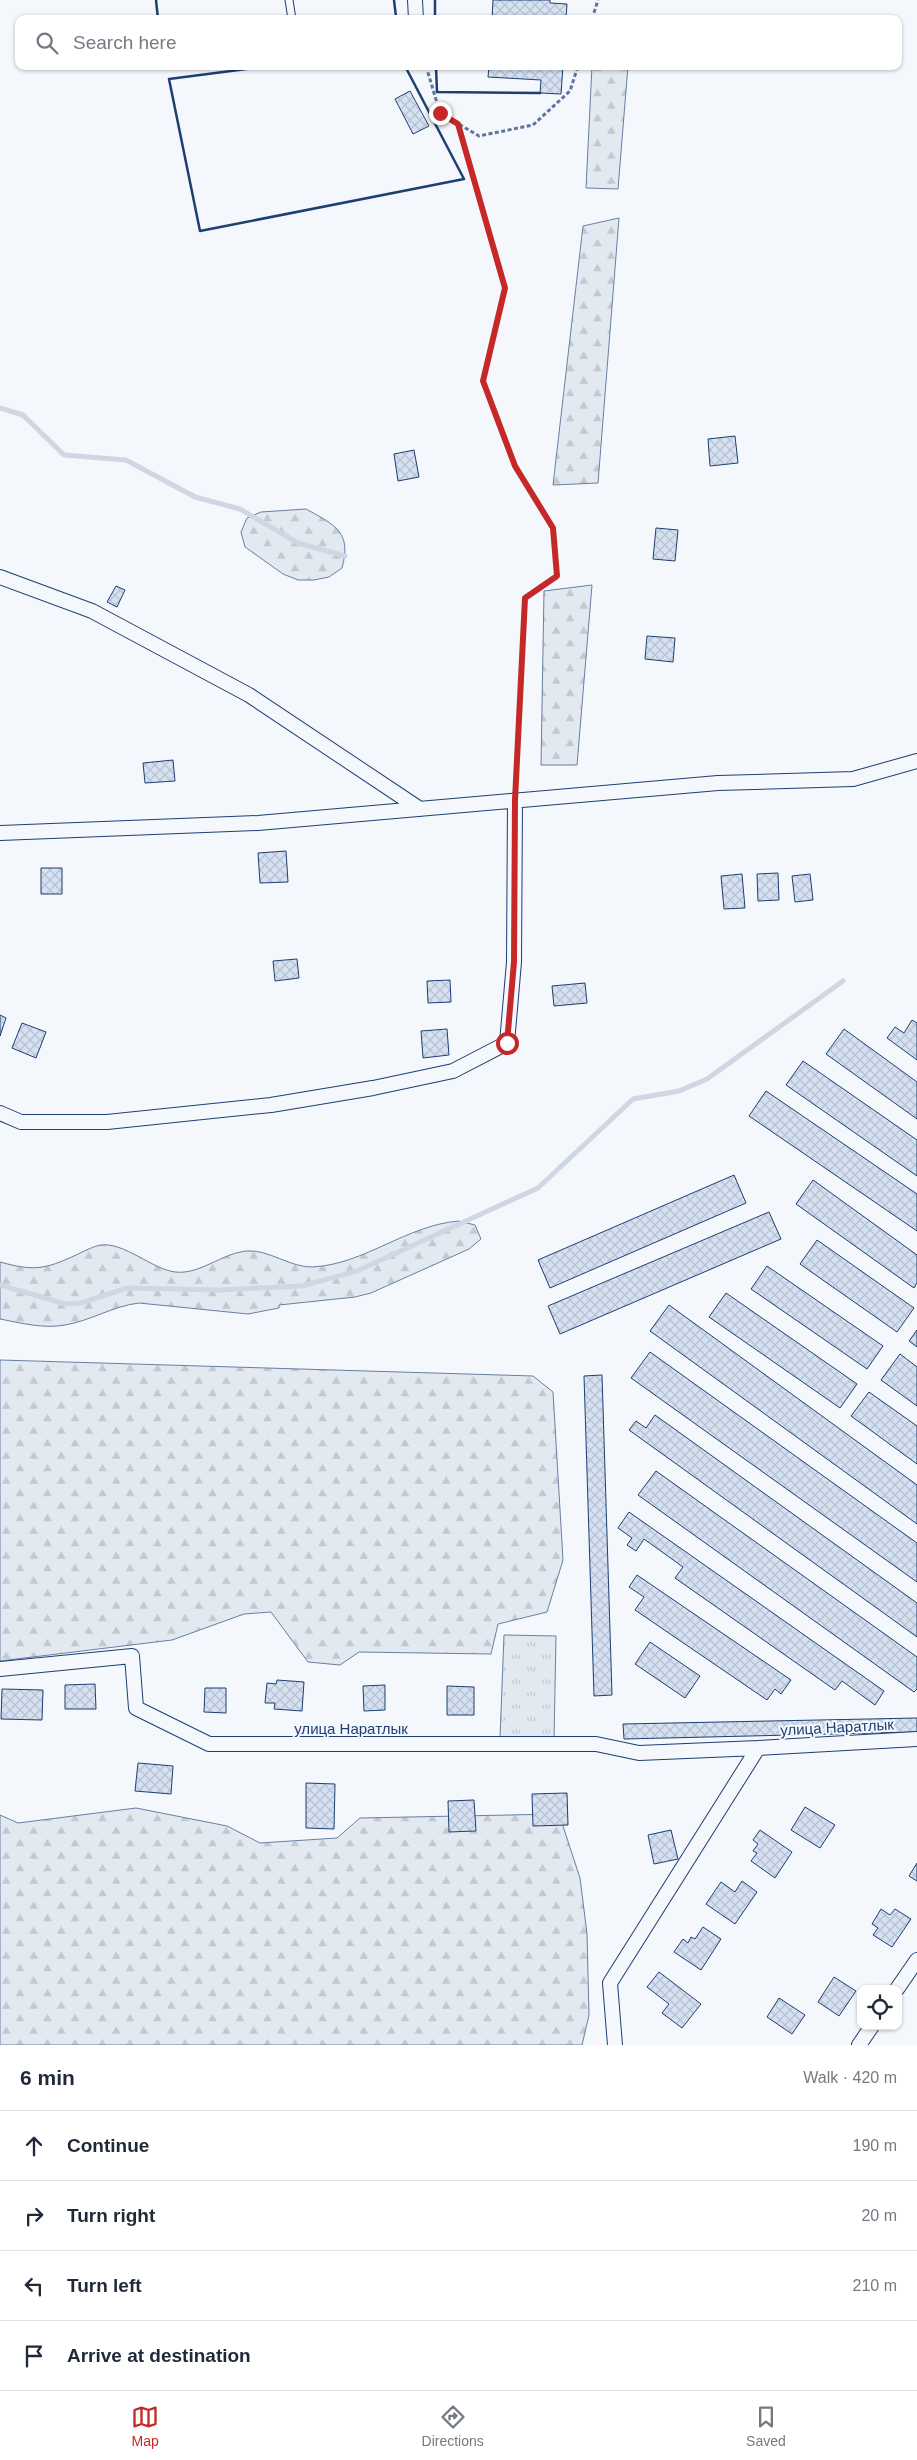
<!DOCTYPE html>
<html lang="en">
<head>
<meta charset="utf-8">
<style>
	:root { --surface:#fff; --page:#f2f2f3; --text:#1f2937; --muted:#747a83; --line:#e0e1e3; --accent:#c62828 }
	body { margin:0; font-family:Helvetica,sans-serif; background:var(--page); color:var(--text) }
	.controls { position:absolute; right:15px; bottom:15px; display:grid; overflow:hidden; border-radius:10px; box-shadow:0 1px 4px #0004 }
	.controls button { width:45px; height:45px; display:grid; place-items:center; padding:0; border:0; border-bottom:1px solid var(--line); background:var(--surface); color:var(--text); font:25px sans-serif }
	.stop { position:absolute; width:15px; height:15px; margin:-11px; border:4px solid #c62828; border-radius:50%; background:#fff }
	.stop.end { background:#c62828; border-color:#fff; box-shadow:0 1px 5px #0008 }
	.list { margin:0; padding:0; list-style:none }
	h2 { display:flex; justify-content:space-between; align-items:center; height:65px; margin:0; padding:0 20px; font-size:21px }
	h2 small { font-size:16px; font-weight:400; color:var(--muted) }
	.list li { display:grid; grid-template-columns:32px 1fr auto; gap:15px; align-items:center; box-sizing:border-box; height:70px; padding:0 20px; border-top:1px solid var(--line) }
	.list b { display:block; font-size:19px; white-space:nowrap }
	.list em { font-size:16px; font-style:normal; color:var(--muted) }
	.icon { flex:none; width:28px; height:28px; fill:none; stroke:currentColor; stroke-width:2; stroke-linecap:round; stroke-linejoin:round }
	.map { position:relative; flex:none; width:917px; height:2045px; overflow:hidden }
	.search { position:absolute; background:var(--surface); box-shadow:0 1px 4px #0004; left:15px; right:15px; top:15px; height:55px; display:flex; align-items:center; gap:12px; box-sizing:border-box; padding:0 18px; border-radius:10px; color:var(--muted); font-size:19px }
	.sheet { height:345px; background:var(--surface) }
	nav { display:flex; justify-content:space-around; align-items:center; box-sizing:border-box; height:70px; border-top:1px solid var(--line); background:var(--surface); font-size:14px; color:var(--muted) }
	nav a { display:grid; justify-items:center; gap:2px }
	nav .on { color:var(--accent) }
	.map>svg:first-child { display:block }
</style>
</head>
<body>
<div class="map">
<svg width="917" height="2045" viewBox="0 0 917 2045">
	<defs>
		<pattern id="grass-tufts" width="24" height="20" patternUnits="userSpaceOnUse" patternTransform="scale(1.25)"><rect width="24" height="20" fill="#e3e9f0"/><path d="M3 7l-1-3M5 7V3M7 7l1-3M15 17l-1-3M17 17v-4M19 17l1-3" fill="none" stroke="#c2c9d1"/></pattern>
		<pattern id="forest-firs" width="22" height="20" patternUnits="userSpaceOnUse" patternTransform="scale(1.25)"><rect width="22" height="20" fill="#e3e9f0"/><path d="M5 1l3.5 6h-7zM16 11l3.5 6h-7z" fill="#c2c9d1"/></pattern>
		<pattern id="building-cross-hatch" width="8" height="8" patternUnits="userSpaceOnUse" patternTransform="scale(1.25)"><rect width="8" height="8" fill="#d5e0f0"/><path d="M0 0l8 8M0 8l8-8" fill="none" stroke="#b6c1d1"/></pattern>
	</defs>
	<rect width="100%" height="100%" fill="#f4f7fb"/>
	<path fill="url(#grass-tufts)" stroke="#687fa3" d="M504,1635L556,1636L554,1740L500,1738Z"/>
	<path fill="url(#forest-firs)" stroke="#687fa3" d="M592,66H628L618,189L586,188Z
		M619,218L598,483L553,485L583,226Z
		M306,509C335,525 352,532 342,568L329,577L314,580H298L283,574L245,547L241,532L247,518L261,512Z
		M592,585L577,765H541L544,591Z
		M459,1221L475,1225L481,1239L469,1249L371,1293L355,1297L279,1305V1308L248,1314L139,1303C113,1306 90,1321 65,1325C44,1329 21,1323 0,1319V1262C33,1271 44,1270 76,1255C83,1252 93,1246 101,1245C124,1242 152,1269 175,1272C200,1275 222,1253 247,1251C268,1249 291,1268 313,1267C365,1264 407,1225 459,1221Z
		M0,1360L533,1376L553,1392L563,1560L547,1612L498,1624L491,1654L359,1652L340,1665L308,1662L271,1612L244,1614L172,1640L0,1661Z
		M136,1808L227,1826L260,1843L337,1838L360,1818L559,1814L580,1878L587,1934L589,2015L582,2045H0V1815L18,1823Z"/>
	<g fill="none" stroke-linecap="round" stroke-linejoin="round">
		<path stroke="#cfd7e4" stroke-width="5" d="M0,408L23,415L64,455L126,460L195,497L240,509L298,543L345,556
			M0,1285L65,1304L81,1303L127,1288L219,1290L302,1286L357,1271L538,1188L633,1099L679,1091L707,1079L843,981"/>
	</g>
	<path fill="url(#building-cross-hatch)" stroke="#1d3f73" d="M493,0H550V3L567,4L566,19H492Z
		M489,66H563L561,94L540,93L541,80L488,77Z
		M410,91L429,126L413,134L395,99Z
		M735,436L738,463L710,466L708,439Z
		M414,450L419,477L398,481L394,454Z
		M656,528L678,530L675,561L653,559Z
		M116,586L125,590L117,607L107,602Z
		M647,636L675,638L673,662L645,659Z
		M173,760L175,781L145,783L143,763Z
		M286,851L288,882L260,883L258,853Z
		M41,868H62V894H41Z
		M778,873L779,900L758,901L757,874Z
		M742,874L745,908L724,909L721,876Z
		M810,874L813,900L795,902L792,876Z
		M297,959L299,978L275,981L273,961Z
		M450,980L451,1002L428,1003L427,981Z
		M585,983L587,1003L554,1006L552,986Z
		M0,1015L6,1018L0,1036Z
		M912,1020L917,1023V1060L887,1038L895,1027L904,1033Z
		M22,1023L46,1032L36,1058L12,1048Z
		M447,1029L449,1055L423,1058L421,1031Z
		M844,1029L917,1082V1119L826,1054Z
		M803,1061L917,1140V1176L786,1085Z
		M766,1091L917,1194V1231L749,1116Z
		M734,1175L746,1203L550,1288L538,1260Z
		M813,1180L917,1255V1283L914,1288L796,1204Z
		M769,1212L781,1239L560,1334L548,1306Z
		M817,1240L914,1308L897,1332L800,1264Z
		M767,1266L883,1346L867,1369L751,1289Z
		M726,1293L857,1384L840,1408L709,1317Z
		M669,1305L917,1485V1524L650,1331Z
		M917,1330V1347L909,1341Z
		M650,1352L917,1543V1582L631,1378Z
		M900,1354L917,1367V1406L881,1380Z
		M602,1375L612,1695L594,1696L584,1376Z
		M869,1392L917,1426V1464L851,1416Z
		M655,1415L917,1603V1637L629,1430L636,1421L646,1428Z
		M656,1471L917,1657V1689L914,1692L638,1495Z
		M629,1512L884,1691L875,1705L842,1681L835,1690L675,1578L683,1567L644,1539L636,1551L627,1545L632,1538L618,1528Z
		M637,1575L791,1680L781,1694L775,1689L767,1700L635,1610L644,1597L629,1587Z
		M650,1642L700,1676L685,1698L635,1664Z
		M277,1680L304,1682L302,1711L274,1709L275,1703H265L267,1683L276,1684Z
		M95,1684L96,1709H65V1685Z
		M385,1685V1710L364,1711L363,1686Z
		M447,1686L474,1687V1715H447Z
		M205,1688H226V1713L204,1712Z
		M2,1689L43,1690L42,1720L1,1719Z
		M917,1718V1732L624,1739L623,1724Z
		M138,1763L173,1766L171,1794L135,1791Z
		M306,1783L335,1784L334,1829L306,1828Z
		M567,1793L568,1825L533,1826L532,1794Z
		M474,1800L476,1831L449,1832L448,1801Z
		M805,1807L835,1825L820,1848L791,1830Z
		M671,1830L678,1859L654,1864L648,1835Z
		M760,1830L792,1852L775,1878L751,1861L757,1853L753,1851L758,1844L753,1840Z
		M917,1863V1881L909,1876Z
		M742,1881L757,1892L735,1924L706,1904L721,1882L735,1892Z
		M881,1909L890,1915L895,1909L911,1919L892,1947L873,1935L878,1928L872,1924Z
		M703,1927L721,1939L701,1970L674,1952L683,1939L688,1943L691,1937L695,1939Z
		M659,1972L701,2004L682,2028L662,2013L669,2004L647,1987Z
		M834,1977L856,1991L839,2016L818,2002Z
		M779,1998L805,2015L792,2034L767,2017Z"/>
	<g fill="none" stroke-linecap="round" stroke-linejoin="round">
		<defs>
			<path id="service" d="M289,0L292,19"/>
			<path id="minor" d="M415,0L416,19
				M0,577L92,611L249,695L420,809
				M0,833L258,823L718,783L853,779L917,761
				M0,1113L21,1122H107L271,1105L373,1088L453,1071L507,1043L514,962L515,800
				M0,1669L132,1656L136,1708L209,1744H596L639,1753L758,1748
				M897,1989L917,1960
				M615,2045L610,1983L758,1748L917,1739
				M859,2045L872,2026"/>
		</defs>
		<use href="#service" stroke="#1d3f73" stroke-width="9"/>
		<use href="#minor" stroke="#1d3f73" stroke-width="16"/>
		<path stroke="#5e769c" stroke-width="3" stroke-dasharray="4 2.5" stroke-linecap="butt" d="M592,19L598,0
			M426,66L440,113L479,136L533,125L570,91L578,66
			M458,124L505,288L483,381L515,466L553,528L557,576L525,598L516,788"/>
		<use href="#service" stroke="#f4f7fb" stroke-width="7"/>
		<use href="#minor" stroke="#f4f7fb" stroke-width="14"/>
		<path stroke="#1d3f73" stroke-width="2.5" d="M156,0L158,19
			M435,0V19
			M386,19L396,17L394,0
			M269,66L169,79L200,231L464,179L405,66
			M436,66L437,92L540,93"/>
	</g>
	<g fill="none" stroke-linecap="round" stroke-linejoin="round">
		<path stroke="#c62828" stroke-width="6" d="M440,113L458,124L505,288L483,381L515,466L553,528L557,576L525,598L515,800L514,962L507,1043"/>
	</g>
	<g text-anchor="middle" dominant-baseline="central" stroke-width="4" stroke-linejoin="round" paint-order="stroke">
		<g font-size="15" fill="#1d3f73" stroke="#f4f7fb">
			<text transform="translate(837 1727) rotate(-3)">улица Наратлык</text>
			<text x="351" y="1728">улица Наратлык</text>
		</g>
	</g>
</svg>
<div class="controls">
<button><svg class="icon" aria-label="locate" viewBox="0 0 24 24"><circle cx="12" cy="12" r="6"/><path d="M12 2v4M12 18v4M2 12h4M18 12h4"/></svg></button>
</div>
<div class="stop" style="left:507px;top:1043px"></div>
<div class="stop end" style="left:440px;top:113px"></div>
<div class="search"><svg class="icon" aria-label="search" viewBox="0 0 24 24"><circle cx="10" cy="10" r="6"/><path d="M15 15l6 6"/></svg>Search here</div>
</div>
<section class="sheet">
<h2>6 min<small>Walk · 420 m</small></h2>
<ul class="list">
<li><svg class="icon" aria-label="ahead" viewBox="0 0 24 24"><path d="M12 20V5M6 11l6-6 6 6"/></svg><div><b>Continue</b></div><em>190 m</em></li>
<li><svg class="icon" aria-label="right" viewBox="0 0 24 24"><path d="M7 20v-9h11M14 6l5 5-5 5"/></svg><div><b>Turn right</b></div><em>20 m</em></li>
<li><svg class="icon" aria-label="left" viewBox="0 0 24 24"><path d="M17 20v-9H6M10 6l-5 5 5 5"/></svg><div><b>Turn left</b></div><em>210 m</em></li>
<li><svg class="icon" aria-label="arrive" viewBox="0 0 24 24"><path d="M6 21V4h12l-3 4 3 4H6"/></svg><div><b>Arrive at destination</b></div></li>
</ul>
</section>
<nav>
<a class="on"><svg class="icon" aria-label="map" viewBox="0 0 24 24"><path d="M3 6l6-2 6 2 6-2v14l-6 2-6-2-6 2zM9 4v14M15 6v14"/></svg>Map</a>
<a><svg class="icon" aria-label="directions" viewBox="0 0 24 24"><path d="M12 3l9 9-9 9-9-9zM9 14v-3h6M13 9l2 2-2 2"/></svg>Directions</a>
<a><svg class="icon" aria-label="saved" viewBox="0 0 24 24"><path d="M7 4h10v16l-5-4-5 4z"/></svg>Saved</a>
</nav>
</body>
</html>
